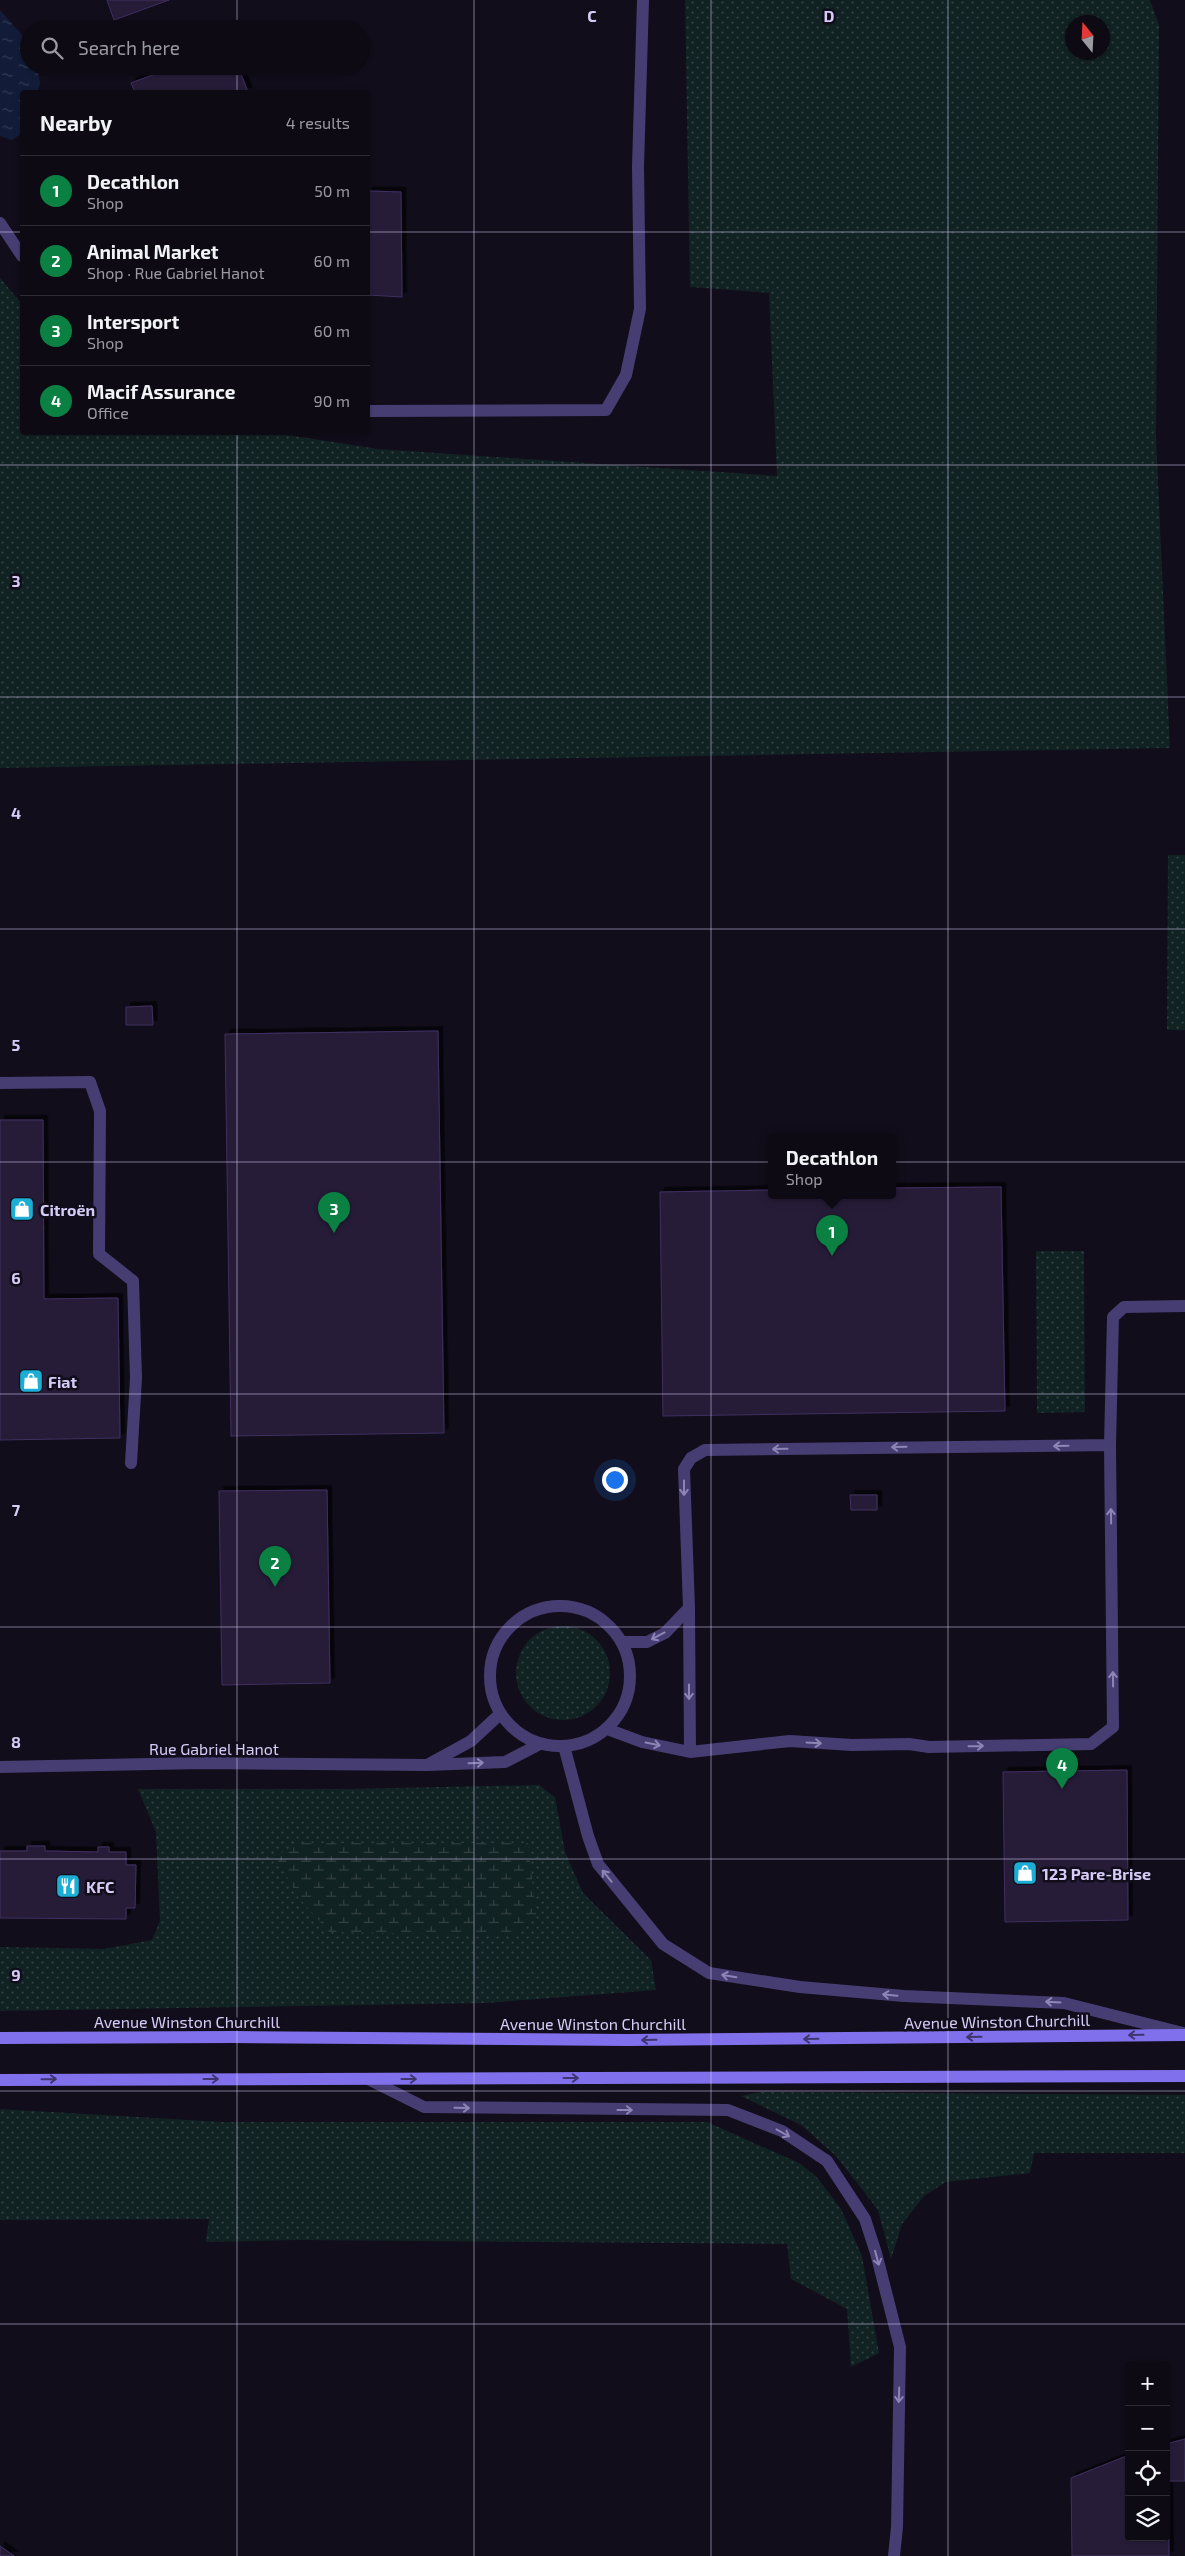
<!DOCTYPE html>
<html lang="en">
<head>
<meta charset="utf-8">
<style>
	:root { --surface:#0d0a14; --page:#1b1822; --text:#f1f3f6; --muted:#9a9aa0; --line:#2d2b34; --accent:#0b8043 }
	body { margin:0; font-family:"Exo 2",sans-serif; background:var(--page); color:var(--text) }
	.controls { position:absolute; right:15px; bottom:15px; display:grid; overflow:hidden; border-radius:5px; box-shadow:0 1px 4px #0004 }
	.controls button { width:45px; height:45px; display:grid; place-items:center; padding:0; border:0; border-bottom:1px solid var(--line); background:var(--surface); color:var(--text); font:25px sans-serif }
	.compass { position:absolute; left:1065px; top:15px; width:45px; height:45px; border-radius:50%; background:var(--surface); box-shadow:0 1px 4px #0004; rotate:342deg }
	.you { position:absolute; left:614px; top:1479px; width:18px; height:18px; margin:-12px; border:4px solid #fff; border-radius:50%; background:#1a73e8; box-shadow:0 0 0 8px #1a73e833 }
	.badge { display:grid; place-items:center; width:32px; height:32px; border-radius:50%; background:var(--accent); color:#fff; font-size:16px; font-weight:700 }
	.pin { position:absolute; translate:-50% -41px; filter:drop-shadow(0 1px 2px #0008) }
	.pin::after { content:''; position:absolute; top:26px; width:18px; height:15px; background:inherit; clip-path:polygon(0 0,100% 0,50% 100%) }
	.popup { position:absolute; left:768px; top:1134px; width:128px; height:65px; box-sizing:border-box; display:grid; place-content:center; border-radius:5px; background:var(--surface); filter:drop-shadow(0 1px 4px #0005); font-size:16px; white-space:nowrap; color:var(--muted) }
	.popup b { font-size:19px; color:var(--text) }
	.popup::after { content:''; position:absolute; left:50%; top:100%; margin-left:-10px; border:10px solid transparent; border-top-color:var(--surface) }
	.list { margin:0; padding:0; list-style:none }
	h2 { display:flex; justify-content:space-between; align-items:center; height:65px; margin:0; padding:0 20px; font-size:21px }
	h2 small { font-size:16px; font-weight:400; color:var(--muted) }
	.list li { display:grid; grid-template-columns:32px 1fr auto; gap:15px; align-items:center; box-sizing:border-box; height:70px; padding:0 20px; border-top:1px solid var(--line) }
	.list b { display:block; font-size:19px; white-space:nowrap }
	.list p { margin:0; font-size:16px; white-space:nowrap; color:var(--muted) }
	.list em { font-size:16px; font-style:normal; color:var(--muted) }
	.icon { flex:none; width:28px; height:28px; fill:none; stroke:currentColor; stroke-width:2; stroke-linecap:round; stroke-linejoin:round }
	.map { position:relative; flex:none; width:1185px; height:2556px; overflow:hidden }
	.search { position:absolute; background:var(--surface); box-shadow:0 1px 4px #0004; left:20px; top:20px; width:350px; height:55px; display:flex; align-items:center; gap:12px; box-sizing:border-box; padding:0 18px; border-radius:28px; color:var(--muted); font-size:19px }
	.panel { position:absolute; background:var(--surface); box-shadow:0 1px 4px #0004; left:20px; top:90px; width:350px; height:345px; border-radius:5px }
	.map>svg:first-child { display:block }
</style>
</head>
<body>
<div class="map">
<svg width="1185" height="2556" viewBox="0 0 1185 2556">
	<defs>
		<pattern id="green-dots" width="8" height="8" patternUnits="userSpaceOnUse" patternTransform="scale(1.25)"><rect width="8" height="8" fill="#112223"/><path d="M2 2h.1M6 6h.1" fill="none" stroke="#334144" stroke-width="1.8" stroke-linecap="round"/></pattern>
		<pattern id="wetland-marsh" width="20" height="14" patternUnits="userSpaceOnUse" patternTransform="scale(1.25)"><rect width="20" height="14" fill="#112223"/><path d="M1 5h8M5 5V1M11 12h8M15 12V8" fill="none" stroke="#334144"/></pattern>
		<pattern id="water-ripples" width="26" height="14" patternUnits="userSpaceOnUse" patternTransform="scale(1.25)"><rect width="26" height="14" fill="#121c39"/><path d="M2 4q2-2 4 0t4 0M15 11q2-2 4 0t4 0" fill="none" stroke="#343c56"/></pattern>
		<filter id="shadow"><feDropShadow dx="4.5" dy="-4.5" stdDeviation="0" flood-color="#0009"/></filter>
	</defs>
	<rect width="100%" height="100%" fill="#110d1a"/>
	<path fill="url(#green-dots)" fill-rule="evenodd" d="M685,0H1150L1159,25L1156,437L1170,748L0,768V278L22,304V432L274,433L378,449L777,476L769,293L690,287ZM1102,22V52H1072V22Z
		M1168,855H1185V1030H1167Z
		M1036,1251H1084L1085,1412L1037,1413Z
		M516 1673a47 47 0 1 1 94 0a47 47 0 1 1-94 0Z
		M539,1785L555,1797L565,1852L583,1893L651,1960L656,1990L486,2003L0,2011V1947L104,1949L152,1940L160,1921L156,1832L138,1789H349Z
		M761,2092L1185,2095V2153H1034L1030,2173L946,2182L924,2196L902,2224L891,2259L878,2210L836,2156L801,2125L741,2096Z
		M0,2109L223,2122H707L799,2163L816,2176L841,2209L862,2256L879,2353L851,2367L847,2309L791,2279L787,2244L298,2240L206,2242L209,2219L0,2220Z"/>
	<path fill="url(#wetland-marsh)" d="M301,1843H528L536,1916L511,1935L329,1932L299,1898L275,1856Z"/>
	<path fill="url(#water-ripples)" d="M0,10L29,43V66H37L40,83L38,92H22V133L12,140L0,136Z"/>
	<path fill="#251b38" stroke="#403061" filter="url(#shadow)" d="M107,0H169L114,20Z
		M177,66H238L248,92H135L131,83Z
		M368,191L401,192L402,297L368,295Z
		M152,1006L153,1025H126V1007Z
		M438,1031L444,1433L231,1436L225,1034Z
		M0,1120H43L44,1299L118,1298L120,1438L0,1440Z
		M1001,1187L1005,1411L663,1416L660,1192L772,1190V1195H892V1188Z
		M327,1490L330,1683L222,1685L219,1491Z
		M850,1495H877V1510H851Z
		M1127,1770L1128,1920L1005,1922L1003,1772Z
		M27,1846H45V1851L98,1852V1847H109V1852H126V1865H136L135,1908H126V1919L0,1918V1851H27Z
		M1185,2439V2481H1168L1169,2556H1072L1071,2478L1129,2455V2537H1166V2444Z
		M0,2546L14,2556H0Z"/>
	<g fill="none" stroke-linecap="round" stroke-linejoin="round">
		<path stroke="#463e73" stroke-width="12" d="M0,223L22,256
			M368,411L606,410L626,375L640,309L638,166L643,0
			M0,1083L90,1082L100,1111L99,1254L133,1281L136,1378L131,1463
			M490 1676a70 70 0 1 1 140 0a70 70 0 1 1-140 0Z
			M689,1608L690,1752
			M621,1642H647L665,1633L689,1608L684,1469L691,1458L705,1450L1110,1445
			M607,1729L642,1742L690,1752L790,1741L852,1745L909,1744L929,1747L1091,1744L1113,1727L1110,1445L1113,1317L1124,1307L1185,1306
			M564,1746L588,1836L598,1864L663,1944L709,1973L800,1987L904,1996L1064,2003L1183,2033
			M429,1764L471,1741L500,1714
			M427,1765L505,1762L540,1744"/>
		<path stroke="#463e73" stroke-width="12" d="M0,1767L201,1763L427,1765
			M368,2079L424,2107L728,2110L782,2131L827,2161L865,2219L876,2253L900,2347L897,2527L894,2556"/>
		<path stroke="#8170ec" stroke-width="12" d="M0,2038L234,2037L627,2040L1185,2035
			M0,2080L1185,2076"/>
	</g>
	<defs><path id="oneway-shaft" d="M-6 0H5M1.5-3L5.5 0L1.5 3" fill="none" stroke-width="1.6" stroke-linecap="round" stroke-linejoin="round" transform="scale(1.25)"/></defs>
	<g stroke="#8e85b6">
		<use href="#oneway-shaft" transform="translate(1061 1446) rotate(179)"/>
		<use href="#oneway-shaft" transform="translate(899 1447) rotate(179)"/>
		<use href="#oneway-shaft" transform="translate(780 1449) rotate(179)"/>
		<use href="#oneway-shaft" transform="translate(684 1488) rotate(90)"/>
		<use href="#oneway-shaft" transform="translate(1111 1516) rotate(-91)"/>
		<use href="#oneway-shaft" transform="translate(658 1636) rotate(152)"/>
		<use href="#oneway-shaft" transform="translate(1113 1679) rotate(-91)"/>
		<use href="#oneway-shaft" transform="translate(689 1692) rotate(90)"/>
		<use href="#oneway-shaft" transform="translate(814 1743) rotate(3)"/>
		<use href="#oneway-shaft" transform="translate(653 1744) rotate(11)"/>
		<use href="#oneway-shaft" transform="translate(976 1746) rotate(-1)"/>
		<use href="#oneway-shaft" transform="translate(476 1763) rotate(-2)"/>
		<use href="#oneway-shaft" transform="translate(607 1876) rotate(-129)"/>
		<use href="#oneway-shaft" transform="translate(729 1976) rotate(-171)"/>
		<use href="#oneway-shaft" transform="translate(890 1995) rotate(-175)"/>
		<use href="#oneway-shaft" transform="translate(1053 2002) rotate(-177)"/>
		<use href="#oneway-shaft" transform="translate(462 2108) rotate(1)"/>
		<use href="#oneway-shaft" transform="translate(625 2110)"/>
		<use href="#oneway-shaft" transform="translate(783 2133) rotate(29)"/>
		<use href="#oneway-shaft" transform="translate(877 2258) rotate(75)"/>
		<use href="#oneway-shaft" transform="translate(899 2395) rotate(92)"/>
	</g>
	<g stroke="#3e356e">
		<use href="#oneway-shaft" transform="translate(1136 2035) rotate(179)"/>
		<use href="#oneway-shaft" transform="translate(974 2037) rotate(179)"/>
		<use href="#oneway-shaft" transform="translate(811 2039) rotate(179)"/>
		<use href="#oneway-shaft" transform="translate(649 2040) rotate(179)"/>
		<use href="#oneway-shaft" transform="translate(571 2078)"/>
		<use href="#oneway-shaft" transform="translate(49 2079) rotate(-1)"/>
		<use href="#oneway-shaft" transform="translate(211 2079)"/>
		<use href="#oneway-shaft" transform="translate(409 2079)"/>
	</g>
	<path fill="none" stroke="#d7ccf8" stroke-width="1" stroke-opacity="0.55" d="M237,0V29M474,0V2556M711,0V2556M948,0V2556M237,66V92M0,232H22M368,232H1185M237,432V2556M0,465H1185M0,697H1185M0,929H1185M0,1162H1185M0,1394H1185M0,1627H1185M0,1859H1185M0,2091H1185M0,2324H1185"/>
	<defs>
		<symbol id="shop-square" viewBox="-11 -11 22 22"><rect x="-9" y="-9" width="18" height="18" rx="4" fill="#1cadd5" stroke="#110d1a"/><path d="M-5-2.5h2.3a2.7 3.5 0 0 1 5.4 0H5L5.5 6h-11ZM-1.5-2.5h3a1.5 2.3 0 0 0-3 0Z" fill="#fff"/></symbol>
		<symbol id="restaurant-square" viewBox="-11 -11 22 22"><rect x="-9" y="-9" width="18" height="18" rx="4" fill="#1cadd5" stroke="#110d1a"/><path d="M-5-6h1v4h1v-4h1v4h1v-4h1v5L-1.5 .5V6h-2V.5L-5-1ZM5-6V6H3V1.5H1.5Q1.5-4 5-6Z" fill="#fff"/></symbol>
	</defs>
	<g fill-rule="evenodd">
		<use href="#shop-square" x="8" y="1195" width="28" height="28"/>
		<use href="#shop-square" x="17" y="1367" width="28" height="28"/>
		<use href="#shop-square" x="1011" y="1859" width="28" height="28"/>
		<use href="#restaurant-square" x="54" y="1872" width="28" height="28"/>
	</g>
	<g text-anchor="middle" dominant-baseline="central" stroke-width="5" stroke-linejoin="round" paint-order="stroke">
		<g font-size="16" font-weight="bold" fill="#d7ccf8" stroke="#110d1a" text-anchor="start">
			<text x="40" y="1209">Citroën</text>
			<text x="48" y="1381">Fiat</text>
			<text x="1042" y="1873">123 Pare-Brise</text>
			<text x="86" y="1886">KFC</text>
		</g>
		<g font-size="16" fill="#d7ccf8" stroke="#110d1a">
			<text x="214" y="1748">Rue Gabriel Hanot</text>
			<text x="187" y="2021">Avenue Winston Churchill</text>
			<text transform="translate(997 2021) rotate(-1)">Avenue Winston Churchill</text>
			<text x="593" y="2023">Avenue Winston Churchill</text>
		</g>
	</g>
	<g font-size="16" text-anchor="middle" font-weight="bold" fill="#d7ccf8" stroke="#110d1a" stroke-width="5" stroke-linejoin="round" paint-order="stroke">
		<text x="592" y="22">C</text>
		<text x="829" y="22">D</text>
		<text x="16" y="587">3</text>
		<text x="16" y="819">4</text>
		<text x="16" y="1051">5</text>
		<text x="16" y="1284">6</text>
		<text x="16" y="1516">7</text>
		<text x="16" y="1748">8</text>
		<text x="16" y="1981">9</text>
	</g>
</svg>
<div class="controls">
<button>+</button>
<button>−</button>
<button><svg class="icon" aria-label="locate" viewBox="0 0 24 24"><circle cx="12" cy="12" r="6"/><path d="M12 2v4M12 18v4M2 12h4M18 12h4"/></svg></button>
<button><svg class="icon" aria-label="layers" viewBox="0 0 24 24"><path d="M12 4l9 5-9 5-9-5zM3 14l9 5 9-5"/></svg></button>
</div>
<svg class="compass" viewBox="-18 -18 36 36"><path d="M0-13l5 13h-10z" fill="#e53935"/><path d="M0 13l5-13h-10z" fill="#9a9aa0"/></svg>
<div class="you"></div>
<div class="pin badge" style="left:832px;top:1256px">1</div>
<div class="popup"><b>Decathlon</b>Shop</div>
<div class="pin badge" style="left:275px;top:1587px">2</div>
<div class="pin badge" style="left:334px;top:1233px">3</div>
<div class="pin badge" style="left:1062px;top:1789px">4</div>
<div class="search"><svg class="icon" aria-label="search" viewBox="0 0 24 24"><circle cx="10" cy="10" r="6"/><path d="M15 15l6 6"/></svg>Search here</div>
<section class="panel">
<h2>Nearby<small>4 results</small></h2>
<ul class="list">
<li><span class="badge">1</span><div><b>Decathlon</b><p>Shop</p></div><em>50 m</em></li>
<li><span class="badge">2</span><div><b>Animal Market</b><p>Shop · Rue Gabriel Hanot</p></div><em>60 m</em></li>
<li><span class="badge">3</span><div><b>Intersport</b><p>Shop</p></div><em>60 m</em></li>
<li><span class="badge">4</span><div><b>Macif Assurance</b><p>Office</p></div><em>90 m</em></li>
</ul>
</section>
</div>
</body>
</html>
